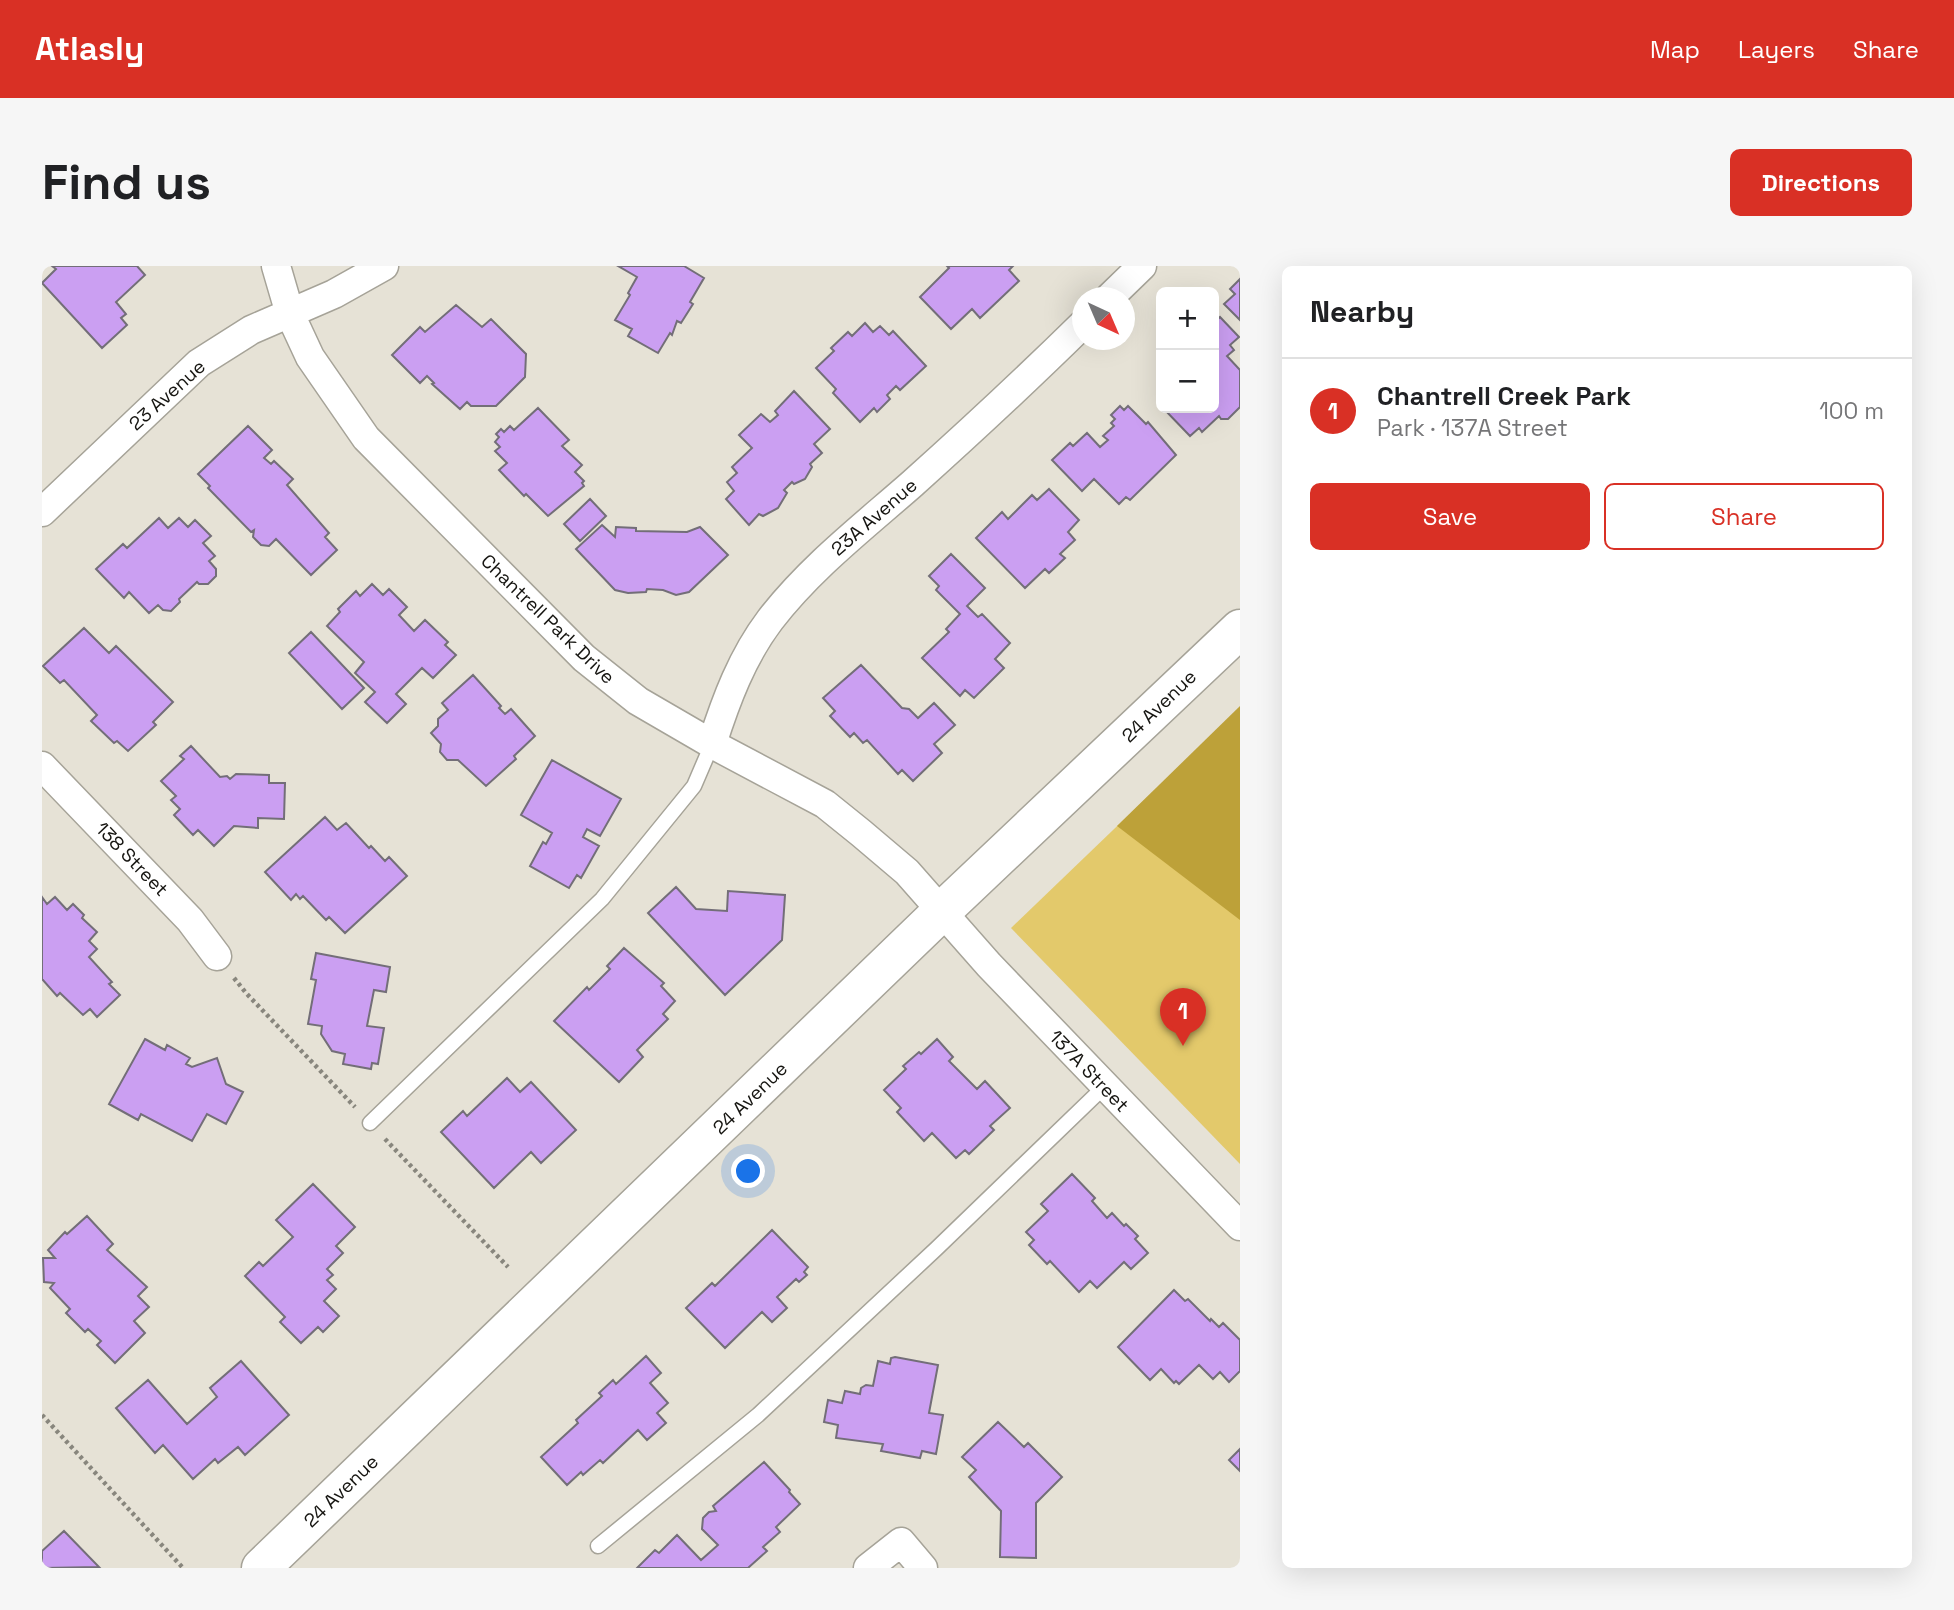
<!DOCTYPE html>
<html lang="en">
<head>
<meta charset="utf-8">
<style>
	:root { --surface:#fff; --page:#f6f6f6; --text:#202124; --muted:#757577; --line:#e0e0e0; --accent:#d93025 }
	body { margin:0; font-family:"Space Grotesk",sans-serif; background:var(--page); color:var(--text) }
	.controls { position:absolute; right:21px; top:21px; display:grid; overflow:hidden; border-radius:10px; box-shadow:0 7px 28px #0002 }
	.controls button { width:63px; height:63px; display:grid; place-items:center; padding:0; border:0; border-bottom:2px solid var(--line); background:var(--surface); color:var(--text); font:35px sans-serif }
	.compass { position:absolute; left:1030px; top:21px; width:63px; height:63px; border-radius:50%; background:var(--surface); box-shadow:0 7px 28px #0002; rotate:136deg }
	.you { position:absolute; left:707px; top:906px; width:24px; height:24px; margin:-18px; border:5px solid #fff; border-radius:50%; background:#1a73e8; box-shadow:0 0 0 10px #1a73e833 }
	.badge { display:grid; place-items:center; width:46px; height:46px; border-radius:50%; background:var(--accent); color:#fff; font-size:23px; font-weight:700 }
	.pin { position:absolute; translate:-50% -58px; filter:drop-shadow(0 2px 4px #0008) }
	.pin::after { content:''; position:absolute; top:37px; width:24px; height:21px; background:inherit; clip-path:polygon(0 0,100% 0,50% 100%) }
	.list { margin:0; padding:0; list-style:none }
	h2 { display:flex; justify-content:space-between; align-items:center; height:91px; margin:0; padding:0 28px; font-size:30px }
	h2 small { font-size:23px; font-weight:400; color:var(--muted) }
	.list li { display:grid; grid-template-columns:46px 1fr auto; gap:21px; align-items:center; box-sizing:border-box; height:105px; padding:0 28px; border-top:2px solid var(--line) }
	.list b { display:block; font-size:26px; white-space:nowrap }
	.list p { margin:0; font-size:23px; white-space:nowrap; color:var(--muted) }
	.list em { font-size:23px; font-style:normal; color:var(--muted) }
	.actions { display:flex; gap:14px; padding:21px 28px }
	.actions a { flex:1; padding:16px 0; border:2px solid var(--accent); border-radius:10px; text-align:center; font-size:24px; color:var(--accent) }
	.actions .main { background:var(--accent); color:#fff }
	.map { position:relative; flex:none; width:1198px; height:1302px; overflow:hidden; border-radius:10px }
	header { display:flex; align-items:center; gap:42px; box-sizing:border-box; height:98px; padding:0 35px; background:var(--accent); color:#fff }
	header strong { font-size:33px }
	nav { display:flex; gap:38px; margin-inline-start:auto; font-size:24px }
	.intro { display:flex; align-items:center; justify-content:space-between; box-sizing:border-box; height:168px; padding:0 42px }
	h1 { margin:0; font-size:49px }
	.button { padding:18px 32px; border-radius:10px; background:var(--accent); color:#fff; font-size:24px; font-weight:700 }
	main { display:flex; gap:42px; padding:0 42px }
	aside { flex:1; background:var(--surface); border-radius:10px; box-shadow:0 7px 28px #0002 }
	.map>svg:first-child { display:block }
</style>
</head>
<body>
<header>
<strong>Atlasly</strong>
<nav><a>Map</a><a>Layers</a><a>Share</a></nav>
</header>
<div class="intro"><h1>Find us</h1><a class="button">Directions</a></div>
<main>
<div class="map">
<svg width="1198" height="1302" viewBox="0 0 1198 1302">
	<rect width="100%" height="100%" fill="#e6e2d6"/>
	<path fill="#e3c96b" d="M1198,442V898L969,662Z"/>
	<path fill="#bda139" d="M1198,440V654L1075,560Z"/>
	<path fill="#cb9ff2" stroke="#736e78" stroke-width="2" d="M10,0H95L103,9L74,36L84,48L79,52L85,59L60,82L0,17L14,3Z
		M576,0H642L662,12L648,36L651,38L639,57L635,55L630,69L628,67L616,87L586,70L590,63L573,54L588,29L586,27L595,11Z
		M905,0H971L967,4L977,15L938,52L930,43L909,63L878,31L907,2Z
		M1198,13V54L1182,38L1193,28L1188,23Z
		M414,39L440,61L449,53L484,88L483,111L454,140H429L425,136L418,143L390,118L392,117L385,110L378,117L350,89L378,61L383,66Z
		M1178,51L1197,71L1188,79L1192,84L1185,90L1198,104V141L1186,153H1179L1177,150L1160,166L1157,162L1148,170L1121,142H1172V57Z
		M823,57L831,66L838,60L847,69L851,65L884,100L858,124L854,120L845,129L848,133L835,146L832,142L818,156L791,127L794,123L774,102L792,85L789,82L806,66L810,70Z
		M752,125L788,163L772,178L780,187L768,198L770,201L763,213L752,218L750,216L742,224L745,227L736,242L721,250L717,248L707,259L684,233L692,225L685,216L695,207L690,201L710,182L697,169L719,148L728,156L736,149L733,145Z
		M1078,140L1082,144L1086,140L1104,158L1106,156L1134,189L1088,234L1084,231L1077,238L1052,213L1040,225L1010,194L1028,177L1031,180L1045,167L1058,181L1066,174L1061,170L1072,160L1069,157L1073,153L1069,149Z
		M496,142L527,174L520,180L540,199L533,206L542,215L540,217L542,220L506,250L484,228L482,230L457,204L465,197L453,185L458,181L453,176L457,171L454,168L459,163L462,166L468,160L472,164Z
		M206,160L230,184L222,192L229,198L232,195L251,213L245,219L287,267L283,271L295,284L269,309L234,273L227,280L219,279L211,271L212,264L209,266L166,222L168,220L156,208Z
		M1007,223L1037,254L1026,266L1033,274L1018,288L1023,292L1007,307L1003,303L983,322L934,272L960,246L966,253L990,229L995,234Z
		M548,233L564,250L538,275L522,258Z
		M117,252L126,262L137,252L146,261L153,254L169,270L161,277L173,290L167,295L174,303V310L166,318H157L155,316L137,333L138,336L129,345L121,344L116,339L107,347L87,326L82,332L54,303L81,278L85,282Z
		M560,259L573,271L574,261L594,262V265L645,266L658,261L686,289L647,326L634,329L621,324L605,323L604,326L586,327L573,324L534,283Z
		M909,288L943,322L925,340L936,351L940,348L968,377L953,393L962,402L932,432L923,424L918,430L880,392L907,366L904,363L918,348L894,324L897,320L887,310Z
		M330,318L341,329L347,323L365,341L357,349L372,365L383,354L406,376L403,379L414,389L391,412L380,402L354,428L364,438L345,457L323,436L333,426L313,407L322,396L285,360L298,346L296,343L314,325L318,330Z
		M42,362L67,387L74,380L131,436L111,456L114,459L86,485L75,475L72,477L49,455L55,449L22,414L18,417L1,400Z
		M269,366L322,422L300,443L247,387Z
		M819,399L860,442L867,443L876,452L892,437L913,459L892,478L900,487L871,515L860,504L856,508L825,474L821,477L812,467L808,471L788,450L793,445L781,432Z
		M431,409L459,440L457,442L463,448L469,443L493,470L472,490L474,493L444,520L416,494H405L398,486L399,478L389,467L396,460V453L406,444L400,437Z
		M149,480L178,511L185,510L188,513L194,508L227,509V517H243L242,553L216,552V562L192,560L172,580L156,564L151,569L132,549L138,543L129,534L134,530L119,515L142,493L138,490Z
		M510,494L579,533L558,570L545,563L541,571L557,580L539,612L535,609L527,622L488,600L501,576L504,578L510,567L479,549Z
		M283,551L295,564L304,557L327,582L329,580L343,595L347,591L365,610L303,667L287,651L284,654L261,630L258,633L254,628L249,634L223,606Z
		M634,621L654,643L685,645L686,625L743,629L740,674L683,729L606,647Z
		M0,631L5,638L13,631L25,644L31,638L42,649L40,652L55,666L47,675L55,683L47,691L70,716L67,718L78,729L55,751L48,743L41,749L18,727L15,730L0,713Z
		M582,682L622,717L619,720L633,735L621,748L626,753L595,784L601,791L577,816L512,755L545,721L547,724L568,703L565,700Z
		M274,687L348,701L344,726L332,724L325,760L342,762L336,798L330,797L329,803L301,798L303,788L290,785L279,768L280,760L266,758L274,714L269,713Z
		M103,773L123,784L125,779L148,792L144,798L150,801L175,792L184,818L201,826L184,858L165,848L150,875L99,848L96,854L67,838Z
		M895,773L911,791L907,795L935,823L943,815L968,842L948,860L952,864L927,888L923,884L914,892L890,867L882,875L855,846L859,842L842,824L864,803L861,800L877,786L879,788Z
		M465,812L478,826L489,816L534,864L499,897L489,886L452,922L399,866L421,845L425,850Z
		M1030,908L1053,932L1050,935L1065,952L1070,947L1082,960L1084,958L1096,970L1093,973L1106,987L1089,1003L1082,996L1055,1022L1048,1015L1037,1026L1008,995L1005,998L987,979L992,974L984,966L1006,945L999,938Z
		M271,918L313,961L294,980L301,987L285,1003L291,1009L285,1014L294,1023L282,1035L297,1050L281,1066L276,1061L259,1077L238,1056L243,1051L203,1010L217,996L221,1000L251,971L234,954Z
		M45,950L71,978L65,984L105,1021L96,1030L107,1041L92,1055L103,1067L73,1097L55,1079L59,1075L46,1063L43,1066L24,1047L28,1043L8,1022L12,1017L2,1016L1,992H13L6,984L23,966L25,968Z
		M730,964L766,1001L762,1006L765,1009L757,1016L754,1013L735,1031L745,1042L730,1056L720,1046L683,1082L644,1042L670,1017L673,1020Z
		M1132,1024L1143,1035L1146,1033L1168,1055L1169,1053L1177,1061L1181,1057L1198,1074V1105L1187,1116L1178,1106L1171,1113L1157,1099L1137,1118L1134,1115L1132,1117L1119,1103L1108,1114L1076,1081Z
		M604,1090L619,1107L608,1117L626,1137L615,1147L624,1157L605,1174L596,1164L561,1197L558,1194L541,1209L539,1206L525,1219L499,1191L536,1157L534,1154L560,1130L557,1127L571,1114L574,1118Z
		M853,1091L896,1099L887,1147L901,1149L894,1188L880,1185L878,1192L839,1185L841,1178L794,1172L796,1159L782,1156L786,1134L800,1137L803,1125L818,1128L819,1122L824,1119L831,1120L836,1095L848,1098L849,1092Z
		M199,1095L247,1149L203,1189L196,1181L176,1197L173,1193L151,1213L121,1179L113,1187L74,1142L106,1114L145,1158L175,1131L168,1122Z
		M956,1156L982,1181L986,1177L1020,1211L994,1237V1292L958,1291L959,1245L927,1211L934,1204L920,1191Z
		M1198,1183V1205L1187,1194Z
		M722,1196L748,1224L747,1226L758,1238L734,1261L738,1266L721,1281L725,1285L706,1302H595L613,1284L617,1287L635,1269L659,1294L676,1279L660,1263L661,1252L667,1246L674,1245L671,1240Z
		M22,1265L57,1301L0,1302V1285Z"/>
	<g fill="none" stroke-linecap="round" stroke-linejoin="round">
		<defs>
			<path id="lane" d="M328,857L560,633L652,520L670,478
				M556,1280L716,1149L894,983L1062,821"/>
			<path id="street" d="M234,0L248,48L268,91L324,172L542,392L596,435L670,478L783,538L819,567L865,606L947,699L1198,960
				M1067,32L1100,0
				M0,246L157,97L209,64L292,28L342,0
				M670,478C684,434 700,391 728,354C768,302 821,261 870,218C928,166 985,113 1041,58
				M0,500L148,654L175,690
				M826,1302L859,1276L881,1302"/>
			<path id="secondary" d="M219,1302L899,646L1198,363"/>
		</defs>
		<use href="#lane" stroke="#a6a398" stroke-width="17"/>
		<use href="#street" stroke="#a6a398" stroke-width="31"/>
		<use href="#secondary" stroke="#a6a398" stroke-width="41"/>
		<path stroke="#88867d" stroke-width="4.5" stroke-dasharray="3.5 3.5" stroke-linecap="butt" d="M192,712L204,727L313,841
			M343,873L466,1001
			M0,1149L141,1302"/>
		<use href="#lane" stroke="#fff" stroke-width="14"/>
		<use href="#street" stroke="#fff" stroke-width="28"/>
		<use href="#secondary" stroke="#fff" stroke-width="38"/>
	</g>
	<g text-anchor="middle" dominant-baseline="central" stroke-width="5" stroke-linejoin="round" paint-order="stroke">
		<g font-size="19" fill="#161511" stroke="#fff">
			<text transform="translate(125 129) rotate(-42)">23 Avenue</text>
			<text transform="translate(832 251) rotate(-41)">23A Avenue</text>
			<text transform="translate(506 353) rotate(44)">Chantrell Park Drive</text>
			<text transform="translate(1117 440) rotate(-44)">24 Avenue</text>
			<text transform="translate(90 593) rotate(46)">138 Street</text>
			<text transform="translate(1047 805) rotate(46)">137A Street</text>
			<text transform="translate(708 832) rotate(-44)">24 Avenue</text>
			<text transform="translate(299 1225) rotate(-44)">24 Avenue</text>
		</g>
	</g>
</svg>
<div class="controls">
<button>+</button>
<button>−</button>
</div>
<svg class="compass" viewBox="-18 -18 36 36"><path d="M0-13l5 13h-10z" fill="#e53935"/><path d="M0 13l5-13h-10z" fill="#757577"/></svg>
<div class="you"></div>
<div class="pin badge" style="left:1141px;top:780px">1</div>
</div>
<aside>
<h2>Nearby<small></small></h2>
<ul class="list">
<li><span class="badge">1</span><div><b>Chantrell Creek Park</b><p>Park · 137A Street</p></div><em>100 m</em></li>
</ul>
<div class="actions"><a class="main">Save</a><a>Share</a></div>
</aside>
</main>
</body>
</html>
